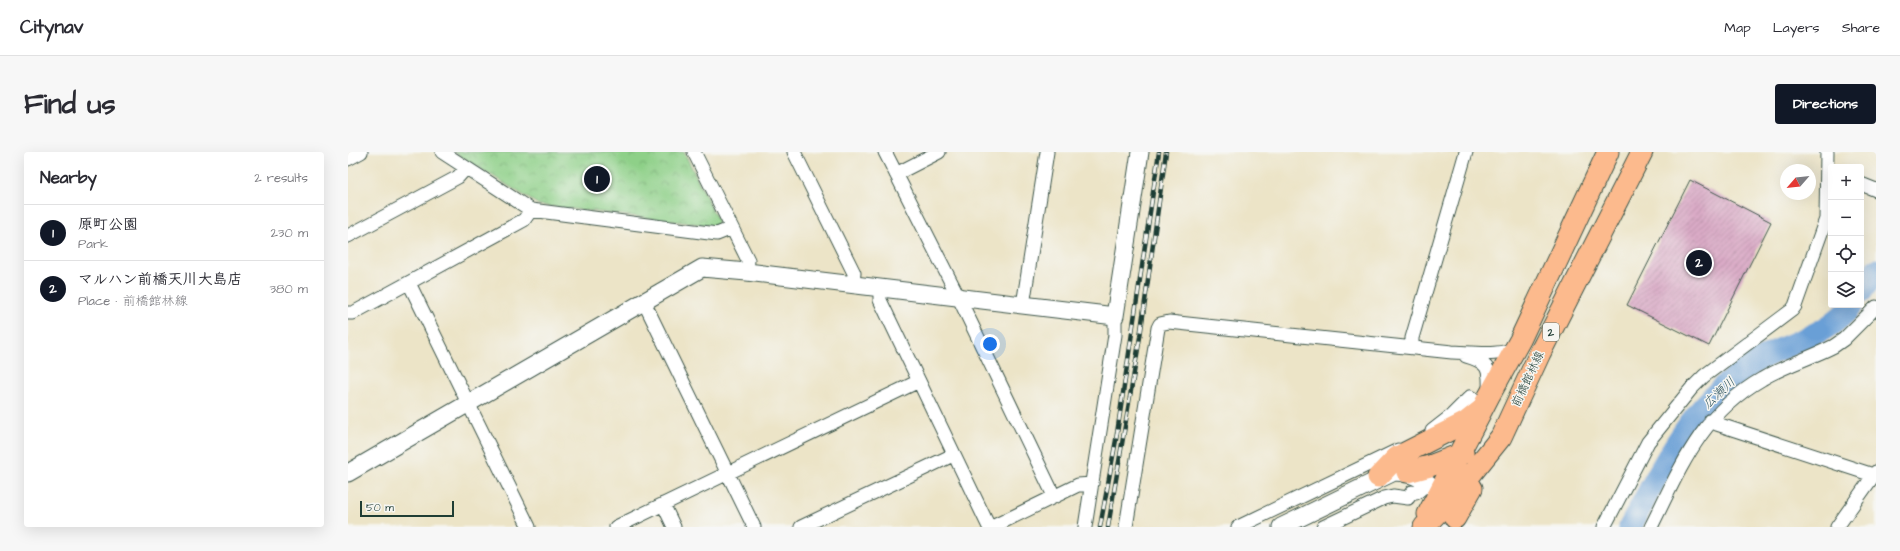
<!DOCTYPE html>
<html lang="en">
<head>
<meta charset="utf-8">
<style>
	:root { --surface:#fff; --page:#f7f7f7; --text:#2b2b33; --muted:#7c7c81; --line:#e1e1e2; --accent:#111827 }
	body { margin:0; font-family:"Architects Daughter","Klee One",sans-serif; background:var(--page); color:var(--text) }
	.controls { position:absolute; right:12px; top:12px; display:grid; overflow:hidden; border-radius:4px; box-shadow:0 4px 16px #0002 }
	.controls button { width:36px; height:36px; display:grid; place-items:center; padding:0; border:0; border-bottom:1px solid var(--line); background:var(--surface); color:var(--text); font:20px sans-serif }
	.compass { position:absolute; left:1432px; top:12px; width:36px; height:36px; border-radius:50%; background:var(--surface); box-shadow:0 4px 16px #0002; rotate:242deg }
	.scale { position:absolute; left:12px; bottom:10px; width:94px; box-sizing:border-box; padding-left:4px; border:2px solid #1f3d34; border-top:0; font-size:11px; line-height:14px; white-space:nowrap; color:#1f3d34; -webkit-text-stroke:3px #f6f6f2; paint-order:stroke }
	.you { position:absolute; left:642px; top:192px; width:14px; height:14px; margin:-10px; border:3px solid #fff; border-radius:50%; background:#1a73e8; box-shadow:0 0 0 6px #1a73e833 }
	.badge { display:grid; place-items:center; width:26px; height:26px; border-radius:50%; background:var(--accent); color:#fff; font-size:13px; font-weight:700 }
	.pin { position:absolute; translate:-50% -50%; border:2px solid #fff; box-shadow:0 1px 4px #0006 }
	.list { margin:0; padding:0; list-style:none }
	h2 { display:flex; justify-content:space-between; align-items:center; height:52px; margin:0; padding:0 16px; font-size:17px }
	h2 small { font-size:13px; font-weight:400; color:var(--muted) }
	.list li { display:grid; grid-template-columns:26px 1fr auto; gap:12px; align-items:center; box-sizing:border-box; height:56px; padding:0 16px; border-top:1px solid var(--line) }
	.list b { display:block; font-size:15px; white-space:nowrap }
	.list p { margin:0; font-size:13px; white-space:nowrap; color:var(--muted) }
	.list em { font-size:13px; font-style:normal; color:var(--muted) }
	.icon { flex:none; width:22px; height:22px; fill:none; stroke:currentColor; stroke-width:2; stroke-linecap:round; stroke-linejoin:round }
	.map { position:relative; flex:none; width:1528px; height:375px; overflow:hidden; border-radius:4px }
	header { display:flex; align-items:center; gap:24px; box-sizing:border-box; height:56px; padding:0 20px; background:var(--surface); border-bottom:1px solid var(--line) }
	header strong { font-size:19px }
	nav { display:flex; gap:22px; margin-inline-start:auto; font-size:14px }
	.intro { display:flex; align-items:center; justify-content:space-between; box-sizing:border-box; height:96px; padding:0 24px }
	h1 { margin:0; font-size:28px }
	.button { padding:10px 18px; border-radius:4px; background:var(--accent); color:#fff; font-size:14px; font-weight:700 }
	main { display:flex; gap:24px; padding:0 24px }
	aside { flex:1; background:var(--surface); border-radius:4px; box-shadow:0 4px 16px #0002 }
	.map>svg:first-child { display:block }
</style>
</head>
<body>
<header>
<strong>Citynav</strong>
<nav><a>Map</a><a>Layers</a><a>Share</a></nav>
</header>
<div class="intro"><h1>Find us</h1><a class="button">Directions</a></div>
<main>
<aside>
<h2>Nearby<small>2 results</small></h2>
<ul class="list">
<li><span class="badge">1</span><div><b>原町公園</b><p>Park</p></div><em>230 m</em></li>
<li><span class="badge">2</span><div><b>マルハン前橋天川大島店</b><p>Place · 前橋館林線</p></div><em>380 m</em></li>
</ul>
</aside>
<div class="map">
<svg width="1528" height="375" viewBox="0 0 1528 375">
	<defs>
		<pattern id="park-crowns" width="20" height="18" patternUnits="userSpaceOnUse"><rect width="20" height="18" fill="#8ed088"/><path d="M2 6a3 3 0 1 1 6 0M12 15a3 3 0 1 1 6 0" fill="none" stroke="#73aa70"/></pattern>
		<pattern id="building-hatch" width="6" height="6" patternUnits="userSpaceOnUse"><rect width="6" height="6" fill="#daaac6"/><path d="M-1 1l2-2M0 6l6-6M5 7l2-2" fill="none" stroke="#b08ca2"/></pattern>
	</defs>
	<rect width="100%" height="100%" fill="#f6f6f2"/>
	<filter id="ink" filterUnits="userSpaceOnUse"><feTurbulence type="fractalNoise" baseFrequency=".025" numOctaves="2"/><feDisplacementMap in="SourceGraphic" scale="8" xChannelSelector="R" yChannelSelector="G"/><feConvolveMatrix kernelMatrix="1 2 1 2 8 2 1 2 1" color-interpolation-filters="sRGB"/></filter>
	<filter id="wash" filterUnits="userSpaceOnUse"><feTurbulence type="fractalNoise" baseFrequency=".012" numOctaves="4" result="noise"/><feDisplacementMap in="SourceGraphic" scale="16" xChannelSelector="R" yChannelSelector="G"/><feGaussianBlur stdDeviation="0.9" result="paint"/><feColorMatrix in="noise" values="0 0 0 0 0 0 0 0 0 0 0 0 0 0 0 0 0 1.4 0 .05"/><feComposite in="paint" operator="in"/></filter>
	<g filter="url(#wash)">
		<rect width="100%" height="100%" fill="#ece4c7"/>
		<path fill="url(#park-crowns)" stroke="#56865e" d="M106,0H336L370,69L367,74L191,53Z"/>
		<g fill="none" stroke-linecap="round" stroke-linejoin="round">
			<path stroke="#699fd6" stroke-width="23" d="M1513,140L1528,118
				M1282,375C1317,310 1342,252 1406,211C1440,189 1477,187 1504,153"/>
		</g>
		<g id="blocks">
			<path fill="url(#building-hatch)" d="M1342,28L1423,70L1361,194L1279,153Z"/>
		</g>
	</g>
	<g filter="url(#ink)">
		<use href="#blocks" fill-opacity="0" stroke="#3e564a" stroke-width="1"/>
		<g fill="none" stroke-linecap="round" stroke-linejoin="round">
			<defs>
				<path id="minor" d="M94,0L183,58L369,82L384,76
					M346,0L400,108L399,120
					M446,0L506,121L505,132
					M537,0L610,144L706,344
					M0,7L13,0
					M548,22L591,0
					M1513,32L1528,38
					M0,84L110,25L118,16
					M61,131L181,375
					M532,135V148L641,375
					M296,150L406,375
					M675,153L699,0
					M0,161H5L176,68L183,58
					M1064,195V186L1118,0
					M1118,204C1140,210 1142,216 1141,238
					M1363,268L1369,272L1528,324
					M1084,279L1102,265L1122,245L1136,253
					M315,352L326,375
					M268,375L571,229
					M453,375L605,303
					M644,375L730,333L744,332
					M737,375L767,183V164
					M778,375L810,176L812,172L821,170L1104,200C1120,200 1157,206 1168,194
					M890,375L1050,298
					M975,375L1036,346L1045,344L1060,346L1064,340L1068,341L1080,331
					M1256,375L1300,290L1343,237L1356,224L1444,158L1447,154L1478,67L1479,0
					M1303,375C1333,315 1353,262 1414,227C1437,213 1463,206 1486,194L1496,187L1528,155
					M1489,375L1528,320"/>
				<path id="tertiary" d="M0,321L354,116L399,120L767,164L792,0
					M933,375L1046,320C1068,320 1085,332 1098,350"/>
				<path id="primary" d="M1059,320L1082,314L1115,301
					M1030,325L1049,305L1118,270L1132,259
					M1080,362L1141,244L1172,188L1260,0
					M1107,366L1124,336
					M1076,375L1107,342L1153,285L1192,201L1294,0"/>
			</defs>
			<use href="#minor" stroke="#3e564a" stroke-width="15"/>
			<use href="#tertiary" stroke="#3e564a" stroke-width="19"/>
			<use href="#primary" stroke="#3e564a" stroke-width="23"/>
			<use href="#minor" stroke="#fff" stroke-width="13"/>
			<use href="#tertiary" stroke="#fff" stroke-width="17"/>
			<use href="#primary" stroke="#fcba8d" stroke-width="21"/>
			<defs>
				<path id="rail" d="M752,375L768,288L811,0
					M760,375L792,185L818,0"/>
			</defs>
			<use href="#rail" stroke="#1f3d34" stroke-width="4.5"/>
			<use href="#rail" stroke="#f6f6f2" stroke-width="3" stroke-dasharray="9" stroke-linecap="butt"/>
		</g>
	</g>
	<g text-anchor="middle" dominant-baseline="central" stroke-width="3" stroke-linejoin="round" paint-order="stroke">
		<rect fill="#f6f6f2" stroke="#60746d" stroke-width="1" x="1195" y="171" width="16" height="18" rx="3"/>
		<g font-size="11" font-weight="bold" fill="#1f3d34">
			<text x="1203" y="180">2</text>
		</g>
		<g font-size="12" fill="#1f3d34" stroke="#f6f6f2">
			<text transform="translate(1180 227) rotate(-65)">前橋館林線</text>
		</g>
		<g font-size="13" font-style="italic" fill="#355a65" stroke="#f6f6f2">
			<text transform="translate(1371 241) rotate(-43)">広瀬川</text>
		</g>
	</g>
</svg>
<div class="controls">
<button>+</button>
<button>−</button>
<button><svg class="icon" aria-label="locate" viewBox="0 0 24 24"><circle cx="12" cy="12" r="6"/><path d="M12 2v4M12 18v4M2 12h4M18 12h4"/></svg></button>
<button><svg class="icon" aria-label="layers" viewBox="0 0 24 24"><path d="M12 4l9 5-9 5-9-5zM3 14l9 5 9-5"/></svg></button>
</div>
<svg class="compass" viewBox="-18 -18 36 36"><path d="M0-13l5 13h-10z" fill="#e53935"/><path d="M0 13l5-13h-10z" fill="#7c7c81"/></svg>
<div class="scale">50 m</div>
<div class="you"></div>
<div class="pin badge" style="left:249px;top:27px">1</div>
<div class="pin badge" style="left:1351px;top:111px">2</div>
</div>
</main>
</body>
</html>
